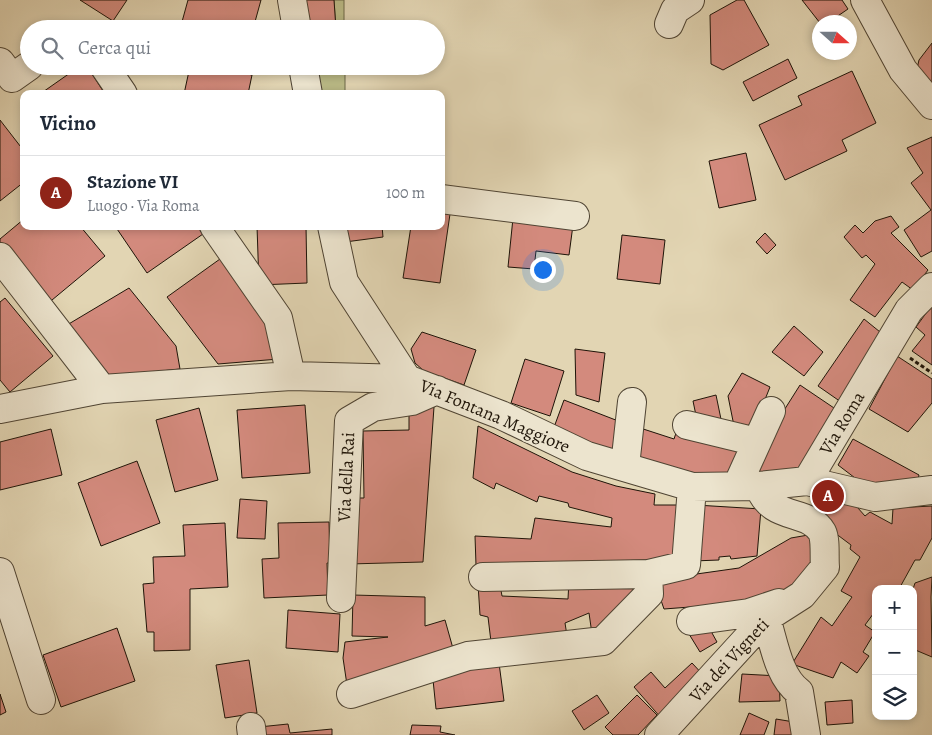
<!DOCTYPE html>
<html lang="it">
<head>
<meta charset="utf-8">
<style>
	:root { --surface:#fff; --page:#f2f2f3; --text:#1f2937; --muted:#747a83; --line:#e0e1e3; --accent:#8f2418 }
	body { margin:0; font-family:Alegreya,serif; background:var(--page); color:var(--text) }
	.controls { position:absolute; right:15px; bottom:15px; display:grid; overflow:hidden; border-radius:10px; box-shadow:0 2px 8px #0003 }
	.controls button { width:45px; height:45px; display:grid; place-items:center; padding:0; border:0; border-bottom:1px solid var(--line); background:var(--surface); color:var(--text); font:25px sans-serif }
	.compass { position:absolute; left:812px; top:15px; width:45px; height:45px; border-radius:50%; background:var(--surface); box-shadow:0 2px 8px #0003; rotate:111deg }
	.you { position:absolute; left:542px; top:269px; width:18px; height:18px; margin:-12px; border:4px solid #fff; border-radius:50%; background:#1a73e8; box-shadow:0 0 0 8px #1a73e833 }
	.badge { display:grid; place-items:center; width:32px; height:32px; border-radius:50%; background:var(--accent); color:#fff; font-size:16px; font-weight:700 }
	.pin { position:absolute; translate:-50% -50%; border:2px solid #fff; box-shadow:0 1px 5px #0006 }
	.list { margin:0; padding:0; list-style:none }
	h2 { display:flex; justify-content:space-between; align-items:center; height:65px; margin:0; padding:0 20px; font-size:21px }
	h2 small { font-size:16px; font-weight:400; color:var(--muted) }
	.list li { display:grid; grid-template-columns:32px 1fr auto; gap:15px; align-items:center; box-sizing:border-box; height:75px; padding:0 20px; border-top:1px solid var(--line) }
	.list b { display:block; font-size:19px; white-space:nowrap }
	.list p { margin:0; font-size:16px; white-space:nowrap; color:var(--muted) }
	.list em { font-size:16px; font-style:normal; color:var(--muted) }
	.icon { flex:none; width:28px; height:28px; fill:none; stroke:currentColor; stroke-width:2; stroke-linecap:round; stroke-linejoin:round }
	.map { position:relative; flex:none; width:932px; height:735px; overflow:hidden }
	.search { position:absolute; background:var(--surface); box-shadow:0 2px 8px #0003; left:20px; top:20px; width:425px; height:55px; display:flex; align-items:center; gap:12px; box-sizing:border-box; padding:0 18px; border-radius:28px; color:var(--muted); font-size:19px }
	.panel { position:absolute; background:var(--surface); box-shadow:0 2px 8px #0003; left:20px; top:90px; width:425px; height:140px; border-radius:10px }
	.map>svg:first-child { display:block }
</style>
</head>
<body>
<div class="map">
<svg width="932" height="735" viewBox="0 0 932 735">
	<rect width="100%" height="100%" fill="#e2d5b3"/>
	<filter id="stains"><feTurbulence type="fractalNoise" baseFrequency=".004" numOctaves="4"/><feColorMatrix values="0 0 0 0 .2 0 0 0 0 .09 0 0 0 0 .02 0 0 0 .5 -.17"/></filter>
	<radialGradient id="worn" r=".72"><stop offset=".6" stop-color="#630" stop-opacity="0"/><stop offset="1" stop-color="#630" stop-opacity=".3"/></radialGradient>
	<path fill="#bbbb87" stroke="#6c6848" d="M334,0H344V29H336Z
		M311,66H345V94H316Z"/>
	<path fill="#d38a7d" stroke="#1e1408" d="M80,0H127L113,21Z
		M188,0H261L253,29H180Z
		M304,0H334L336,29H306Z
		M737,0H744L769,45L723,70L711,64L710,15Z
		M802,0H842L848,9L829,22L820,23Z
		M932,43V90L916,73L919,60Z
		M788,59L797,78L753,101L743,82Z
		M80,66H87L105,94H40Z
		M244,66L242,73L252,75L248,94H184L189,71L171,67Z
		M852,71L876,123L842,140L847,151L785,180L759,125L802,105L798,96Z
		M0,120L24,151V182L0,201Z
		M932,137V251L921,257L904,230L931,210L911,183L923,173L907,148Z
		M746,153L756,200L719,208L709,161Z
		M441,213L450,214L440,283L403,278L411,226H441Z
		M891,216L899,227L891,233L928,270L913,290L902,282L875,317L850,300L875,264L866,255L862,258L844,237L855,225L863,233L875,221Z
		M513,218L573,225L569,255L536,251L534,269L508,267Z
		M24,219V226H80L105,256L46,305L0,250V239Z
		M115,226H197L203,234L147,273Z
		M257,226H306L307,283L259,285Z
		M339,226H382L383,237L345,242Z
		M765,233L776,245L767,254L756,242Z
		M622,235L665,240L660,284L617,279Z
		M220,259L275,336L279,359L218,364L167,297Z
		M129,288L176,346L180,369L104,377L62,328Z
		M5,298L53,356L10,392L0,380V302Z
		M932,305V365L912,351L925,335L916,327Z
		M864,319L885,336L841,402L818,386Z
		M794,326L823,352L804,376L772,352Z
		M422,332L476,350L464,385L424,371L415,363L411,349Z
		M575,349L605,353L599,402L576,395Z
		M897,356L932,379V403L908,432L869,409Z
		M525,359L564,371L550,416L511,403Z
		M742,373L770,387L760,412L756,434L735,431L728,396Z
		M800,385L837,410L795,475L745,472Z
		M716,395L722,424L698,425L693,401Z
		M564,400L626,424L620,460L553,430Z
		M305,405L310,473L242,478L237,410Z
		M434,407L423,562L349,564L351,498H364L363,431L409,430V408Z
		M199,408L218,480L175,492L156,420Z
		M478,426L572,472L616,486L655,494L654,505H684L682,559L476,565L475,536L531,539L535,518L611,527L612,518L569,507L568,503L539,496L537,502L496,483L494,489L473,478Z
		M634,426L674,439L676,433L745,447L737,480L667,468L631,458Z
		M51,429L62,475L0,490V442Z
		M853,439L919,475L917,482L879,487L859,481L838,465Z
		M137,461L160,523L101,546L78,483Z
		M820,495L850,499L865,516L870,512L892,524L893,508L932,506V538L920,560H915L899,589H876V610L865,625L875,632L863,652L869,656L857,673L841,662L833,678L792,664L821,617L832,626L852,597L841,591L860,557L850,549L851,545L815,518Z
		M240,499L267,501L265,539L237,538Z
		M696,505L761,509L757,556L731,559L730,556L719,557V560L693,561Z
		M329,522L330,563H327L328,595L264,598L262,559L279,558L278,523Z
		M225,523L228,587L190,589V650L154,651V632H147L143,584L154,583L153,557L185,556L183,525Z
		M814,534L815,566L783,593L692,618L690,607L664,609L654,580L739,568L791,538Z
		M932,577L931,597L932,657L913,649V589L915,583Z
		M634,578L640,595L592,634L589,613L565,623L568,642L492,650L488,617L480,615L478,584L500,585L502,596L568,599L569,580Z
		M353,595L425,597V626L445,620L454,652L347,685L343,658L345,642L388,637L352,636Z
		M288,610L340,614L338,652L286,648Z
		M707,624L717,642L700,652L689,634Z
		M117,628L135,681L61,707L43,655Z
		M249,660L257,713L225,718L216,665Z
		M499,663L504,701L436,709L432,670Z
		M692,663L706,678L662,719L634,687L651,672L665,688Z
		M742,674L779,676L780,701L739,702Z
		M0,694L6,712L0,715Z
		M597,695L609,713L584,730L572,711Z
		M637,695L657,715L638,735H613L605,727Z
		M852,700L853,723L827,725L825,702Z
		M749,713L769,722L764,735H740Z
		M776,719L800,723V735H774Z
		M288,724L290,733L332,729V735H260L259,727Z
		M412,725L441,726L440,732L455,735H410Z"/>
	<g fill="none" stroke-linecap="round" stroke-linejoin="round">
		<defs>
			<path id="minor" d="M292,0L297,29
				M865,0L903,70L932,105
				M669,24L675,10L690,0
				M0,62L12,78L29,66
				M104,66L123,94
				M303,66L308,94
				M441,199L575,216
				M214,226L278,318L291,376
				M332,226L344,282L407,379
				M0,257L102,389
				M0,409L102,389L291,376L407,379L501,415L587,456L692,487L759,486L807,481L875,497L932,490
				M687,425L757,442
				M625,466L632,402
				M807,481L909,310L932,287
				M737,486L771,411
				M0,572L41,700
				M483,577L648,574
				M341,598L349,421L373,407L412,401L437,390
				M766,618C774,643 778,676 799,692L806,735
				M691,621L749,613L779,603
				M351,694L468,656L603,641L649,594L648,574L686,565L692,487
				M251,727L252,735
				M659,735L766,618L802,595L825,567C824,557 826,540 822,532C808,508 771,522 759,486"/>
		</defs>
		<use href="#minor" stroke="#4f4433" stroke-width="30"/>
		<path stroke="#1e1408" stroke-width="3" stroke-dasharray="4 2.5" stroke-linecap="butt" d="M910,358L932,373"/>
		<use href="#minor" stroke="#ece4ce" stroke-width="28"/>
	</g>
	<g text-anchor="middle" dominant-baseline="central" stroke-width="4" stroke-linejoin="round" paint-order="stroke">
		<g font-size="18" fill="#1e1408" stroke="#ece4ce">
			<text transform="translate(495 416) rotate(23)">Via Fontana Maggiore</text>
			<text transform="translate(842 423) rotate(-59)">Via Roma</text>
			<text transform="translate(346 477) rotate(-87)">Via della Rai</text>
			<text transform="translate(729 660) rotate(-47)">Via dei Vigneti</text>
		</g>
	</g>
	<rect width="100%" height="100%" filter="url(#stains)"/>
	<rect width="100%" height="100%" fill="url(#worn)"/>
</svg>
<div class="controls">
<button>+</button>
<button>−</button>
<button><svg class="icon" aria-label="layers" viewBox="0 0 24 24"><path d="M12 4l9 5-9 5-9-5zM3 14l9 5 9-5"/></svg></button>
</div>
<svg class="compass" viewBox="-18 -18 36 36"><path d="M0-13l5 13h-10z" fill="#e53935"/><path d="M0 13l5-13h-10z" fill="#747a83"/></svg>
<div class="you"></div>
<div class="pin badge" style="left:828px;top:496px">A</div>
<div class="search"><svg class="icon" aria-label="search" viewBox="0 0 24 24"><circle cx="10" cy="10" r="6"/><path d="M15 15l6 6"/></svg>Cerca qui</div>
<section class="panel">
<h2>Vicino<small></small></h2>
<ul class="list">
<li><span class="badge">A</span><div><b>Stazione VI</b><p>Luogo · Via Roma</p></div><em>100 m</em></li>
</ul>
</section>
</div>
</body>
</html>
